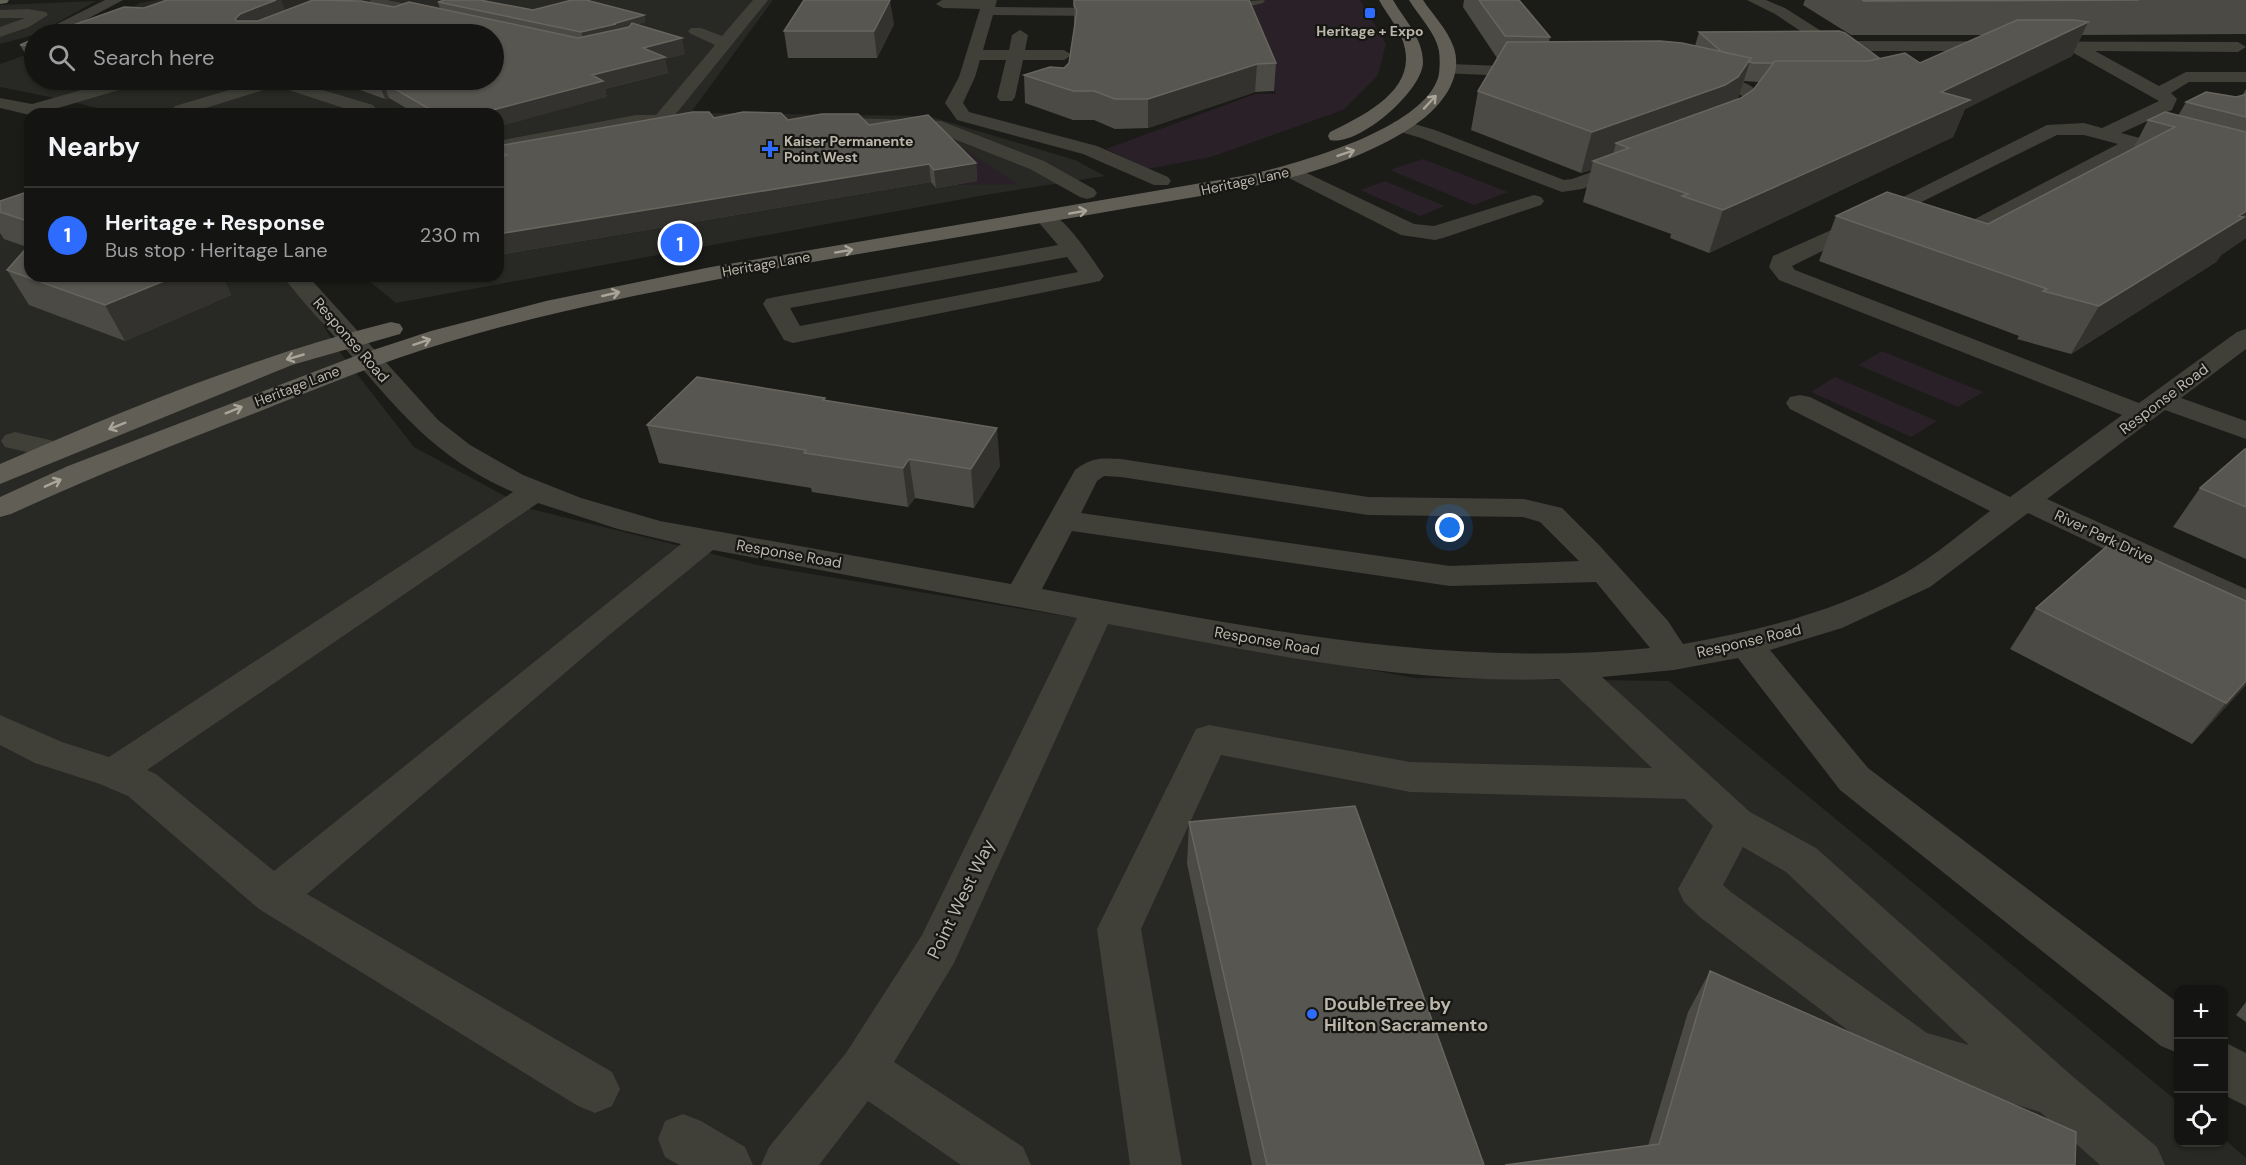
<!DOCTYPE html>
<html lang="en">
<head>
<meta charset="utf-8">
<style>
	:root { --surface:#141412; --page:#1d1d1b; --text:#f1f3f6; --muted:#9d9e9f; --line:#333332; --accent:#2d6cff }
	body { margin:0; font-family:"DM Sans",sans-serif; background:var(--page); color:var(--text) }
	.controls { position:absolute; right:18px; bottom:18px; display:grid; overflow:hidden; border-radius:12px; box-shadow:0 2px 4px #0004 }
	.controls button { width:54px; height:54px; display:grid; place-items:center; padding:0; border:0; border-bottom:2px solid var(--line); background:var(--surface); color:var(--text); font:30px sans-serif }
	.you { position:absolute; left:1450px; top:528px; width:21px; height:21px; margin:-15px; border:4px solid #fff; border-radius:50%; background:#1a73e8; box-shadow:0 0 0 9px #1a73e833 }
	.badge { display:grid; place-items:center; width:39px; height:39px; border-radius:50%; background:var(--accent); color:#fff; font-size:20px; font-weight:700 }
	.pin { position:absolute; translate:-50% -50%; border:3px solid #fff; box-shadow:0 2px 6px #0006 }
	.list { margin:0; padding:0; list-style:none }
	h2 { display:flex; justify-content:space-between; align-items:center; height:78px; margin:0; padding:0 24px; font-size:26px }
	h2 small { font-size:20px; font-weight:400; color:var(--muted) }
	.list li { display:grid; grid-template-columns:39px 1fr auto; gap:18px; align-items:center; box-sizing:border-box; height:96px; padding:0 24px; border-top:2px solid var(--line) }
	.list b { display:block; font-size:22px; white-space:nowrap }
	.list p { margin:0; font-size:20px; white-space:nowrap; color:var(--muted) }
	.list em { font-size:20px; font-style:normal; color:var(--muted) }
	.icon { flex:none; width:33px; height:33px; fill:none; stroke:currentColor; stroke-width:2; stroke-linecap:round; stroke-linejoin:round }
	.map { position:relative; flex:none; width:2246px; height:1165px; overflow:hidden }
	.search { position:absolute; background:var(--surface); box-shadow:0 2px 4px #0004; left:24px; top:24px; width:480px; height:66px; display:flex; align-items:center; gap:15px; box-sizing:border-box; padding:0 21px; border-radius:33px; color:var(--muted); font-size:22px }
	.panel { position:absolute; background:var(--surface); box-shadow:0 2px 4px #0004; left:24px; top:108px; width:480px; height:174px; border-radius:18px }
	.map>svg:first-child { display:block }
</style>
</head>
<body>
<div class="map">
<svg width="2246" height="1165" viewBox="0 0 2246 1165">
	<rect width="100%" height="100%" fill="#1b1b18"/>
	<path fill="#282824" d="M158,0H773L692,111L706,113L928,116L1075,160L1105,176L985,195L396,303L363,276H498V114H119L70,101L0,87V64L34,52V80H494V34L108,22L140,3Z
		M96,1L37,34L0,44V5Z
		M30,207V276H293L339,351L414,447L527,508L757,565L1107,623L1415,678L1669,681L2178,1102V1142H2224V1139L2246,1158V1165H0V217Z"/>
	<path fill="#2a2028" d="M1262,0H1360L1386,44L1378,75L1343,110L1211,157L1147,169L1106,149L1255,94H1276L1242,8Z
		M907,131L948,141L966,150L1017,184L955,185Z
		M1423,159L1508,192L1474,205L1390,170Z
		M1385,181L1445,206L1420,216L1360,190Z
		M1882,351L1983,392L1958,407L1858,365Z
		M1835,377L1937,421L1911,437L1811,392Z"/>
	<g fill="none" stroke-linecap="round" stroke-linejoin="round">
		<path fill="#404039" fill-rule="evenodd" d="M105,0H123L59,34H40L43,31Z
			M370,0H387L444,12L446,15L439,19L371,5Z
			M753,0H768L675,115L697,116L700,120L697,124L665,125L647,135L640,133L638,129L640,125H636L498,153V141L636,115H656L715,45L691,34L688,31L691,28H701L722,36Z
			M997,0L995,7L1097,8L1117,3L1124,7L1122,10L1097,16L993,15L983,50H1009L1012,35L1020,30L1028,35L1025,50H1064L1072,55L1064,60H1023L1015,97L1012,101H1000L997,97L1006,60H980L975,77L963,103L969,112L1097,146L1168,177L1171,181L1168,185H1154L1083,154L957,120L945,103L959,77L980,9L943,8L936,4L942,0Z
			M1136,0L1201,3L1265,0L1263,3C1220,14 1181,14 1138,3Z
			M1747,0H1766L1785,8L1829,36L1847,41L2238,42L2246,47L2238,52L2095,51L2159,86L2186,72H2246V82H2189L2171,93L2177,99L2172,110L2121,133L2246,166V178L2137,149L1963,243L1942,246L1934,244L1931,239L1934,234L1950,232L2118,144L2084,135H2057L1792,266L1795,270L2139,403L2237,332L2246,329V349L2181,398L2246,421V439L2165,410L2047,499L2246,589V613L2234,610L2028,513L1930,587L1842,628L1770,650L1868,768L2178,1003V1053L2161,1046L1840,790L1738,658L1674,670L1602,677L1750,812L1816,848L2071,1075L2157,1147L2165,1165H2100L2040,1112L1897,1068L1701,918L1684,902L1678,889L1713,826L1685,799L1410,792L1221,755L1141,929L1182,1165H1130L1097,929L1196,729L1209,725L1410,762L1652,768L1559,679C1407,685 1257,652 1108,624L954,963L894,1062L1023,1147L1031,1165H961L868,1101L819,1165H761L769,1147L846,1053L922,935L1077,618L713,550L608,636L307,894L612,1072L620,1089L612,1106L595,1113L578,1106L259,909L128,796L100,784L35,763L0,745V715L62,742L109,757L513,492C436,459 396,408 343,346C323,323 301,301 283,276H308L438,420L470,445L523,475L581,498L660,521L1011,584L1075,470C1092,457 1100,458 1121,459L1368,497L1524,499L1562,508L1599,545L1668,621L1683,644C1760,630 1836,612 1905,573C1935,556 1962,532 1990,511L1790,409L1786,403L1790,397L1800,395L1810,397L2010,497L2122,415L1779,280L1769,267L1773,256L1883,207L2047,125L2084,123L2102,128L2159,101L2070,51H1846L1817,42L1775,14ZM1104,476L1121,477L1368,515L1523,517L1540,522L1579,561L1450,566L1081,513L1097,481ZM538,503L618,529L681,544L274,871L156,774L147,770ZM1072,531L1450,586L1596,582L1650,648C1444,669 1244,626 1042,589ZM1743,847L1786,872L1969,1045L1927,1033L1731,892L1723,885Z
			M28,9L46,12L48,15L29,27L0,37V27L25,18H0V10Z
			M1448,64L1533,67L1541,72L1533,77L1442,73L1440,69Z
			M1698,73C1717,77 1752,77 1761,97C1751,111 1740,135 1719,130L1717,126C1725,116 1735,108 1743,97L1736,91L1692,82L1690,78L1692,74Z
			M117,80H141L139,84L55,109L61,114L30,115L0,108V98L32,104Z
			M263,80H289L373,105L381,114H362L276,86L187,114H175L172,110L175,106Z
			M821,117L941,121L1044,161L1094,189L1097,193L1094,197L1087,199L1080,197L1030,169L931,130L815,126L812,122L815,118Z
			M1401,120L1435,130L1564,180L1572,179L1631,158L1638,160L1641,164L1638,168L1582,189L1562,192L1421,138L1394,130L1392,126L1394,122Z
			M1290,165L1414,224L1434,226L1534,195L1541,197L1544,201L1541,205L1443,238L1435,240L1401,235L1283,175L1280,171L1283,167Z
			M1045,211C1065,215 1092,259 1104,276L1100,281L793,343L784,340L763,304L766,299L775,297L1058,245L1034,217L1037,212ZM1067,257L1078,272L800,326L790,308Z
			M15,432L67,444L71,450L67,456L57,459L5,447L1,441L5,435Z
			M2224,1042L2246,1053V1106L2224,1095Z
			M683,1114L701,1121L745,1147L753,1165H679L665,1157L658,1139L665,1121Z"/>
		<path fill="#605e55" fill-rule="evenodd" d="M0,0H9L7,3L0,4Z
			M1379,0H1393C1404,19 1423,38 1423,62C1423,91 1358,147 1330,140L1328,136L1330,132C1362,116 1414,92 1405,49C1402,31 1387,15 1379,0Z
			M1409,0H1423C1433,15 1448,30 1454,48C1464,81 1438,110 1412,127C1328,182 1213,193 1117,210C981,234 844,255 709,281C622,298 534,316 448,342C383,361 321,387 258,412C175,444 92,477 11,514L0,517V497L68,466L358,355L431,331L546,301L711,267L1248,175C1296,164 1421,130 1438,78C1440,72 1440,58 1439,51C1436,33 1418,15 1409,0Z
			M391,322L400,324L403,329L400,334L292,365L0,484V464C126,409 257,355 391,322Z"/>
	</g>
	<path fill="#4b4a45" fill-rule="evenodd" d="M167,0H281L285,11L394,7L440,9L438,2L533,10L644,15L645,22L638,24L685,54L665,59L668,73L605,89L607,97L498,114H416L389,98L385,99L332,80H494V34H48L144,8Z
		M1464,0H1519L1550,37L1549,42L1695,46L1699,32L1879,58L1920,63L1983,35H1851L1803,5L1805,0H2246V34L2082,35L2072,56L1965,109L1953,137L1709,253L1670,238L1671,234L1583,202L1591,170L1581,173L1471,130L1478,91L1497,58L1463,7ZM1744,81L1759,82L1754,89L1741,98L1736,100L1739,96Z
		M1074,6L1276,63L1274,91L1255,92L1148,128L1115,129L1094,120H1073L1025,103L1024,75L1064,68L1069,63L1074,28Z
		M894,24L877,58H788L784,31Z
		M34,39V61L29,60L20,45Z
		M2246,89V238L2221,255L2216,262L2071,354L2017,339L2019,336L1819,261L1836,216L1988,224L2133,149L2148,120L2178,116L2186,102L2236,97L2242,96Z
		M714,118L788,120L869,125L976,163L977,181L936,188L931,182L498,255V146Z
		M30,191V276H222L231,295L125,341L29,305L7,270L27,247L4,239L0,233V201Z
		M825,398V401L1000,466L974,508L915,498L908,507L812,492L811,488L659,463L647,425Z
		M2246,449V559L2173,527L2200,488Z
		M2036,608L2246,685L2192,744L2010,649Z
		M1189,822L1484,1165H1252L1187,864Z
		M1710,971L2075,1165L1648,1146L1688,1012Z
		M2246,1002V1022L2236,1015Z"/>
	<path fill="#33322e" d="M276,0H281L286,13L242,34L235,19L240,14Z
		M890,0L894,24L877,58L874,31Z
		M644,15L645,22L583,39L581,32Z
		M2088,22L2072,56L1965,109L1953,137L1709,253L1723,210L1941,92Z
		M152,30L154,34H140Z
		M682,38L685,54L665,59L668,73L605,89L607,97L498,127V114H489V111L592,75L643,48Z
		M1751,58L1739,96L1726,115L1629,148L1616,143L1611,162L1593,161L1591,170L1581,173L1592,132Z
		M1257,64L1255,92L1148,128V99Z
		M383,82L389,98L385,99L379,83Z
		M976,163L977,181L936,188L934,170Z
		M929,164L931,182L498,255V234Z
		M2246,211V238L2221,255L2216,262L2071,354L2099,306Z
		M176,276H222L231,295L125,341L105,305Z
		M997,428L1000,466L974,508L971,469Z
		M909,459L915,498L908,507L903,468Z
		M2246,681V685L2192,744L2226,703Z"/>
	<path fill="#585650" stroke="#67655e" stroke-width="1.5" d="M167,0H276L240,14L235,19L237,21H258L313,0L361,1L394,7L409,2L578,38L629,27L632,23L682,38L643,48L665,57L592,75L603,81L489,111V114H438L383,82L379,83L370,80H494V34H175L152,30L140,34H48L124,7L144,8Z
		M445,0H480L533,10L572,0H586L644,15L613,24H616L581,32L438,2Z
		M804,0H890L874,31H784Z
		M1074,0H1249L1276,63L1257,64L1148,99H1115L1094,91H1073L1024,75L1050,67L1064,68L1069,63L1077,10L1074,6Z
		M1479,0H1519L1550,37L1505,36Z
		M1862,0H2139L1864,1Z
		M2017,20H2075L2088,22L1941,92L1970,100L1723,210L1682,196L1688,194L1593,161L1629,148L1616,143L1741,98L1754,89L1775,61H1869L1905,53L1920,63Z
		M1839,31L1845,33L1879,58L1869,61H1775L1773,63H1754L1749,62L1751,58L1722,52L1699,32Z
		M34,39V46L20,45Z
		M1660,41L1682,43L1751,58L1738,77L1725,85L1592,132L1478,91L1507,42Z
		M2206,92L2236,97L2244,95L2246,94V117L2186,102Z
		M693,112H709L714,118L743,112L781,113L788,120L822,114H858L869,125L928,115L976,163L934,170L929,164L498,234V157L507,155L498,150V146Z
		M2165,112L2246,132V211L2239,216L2244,217L2099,306L2043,291L2047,289L1836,216L1887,192L1988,224L2175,127L2148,120Z
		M30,191V222L0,212V201Z
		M30,244V276H176L105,305L7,270Z
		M697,377L825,398L823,400L997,428L971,469L909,459L903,468L804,453L806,450L647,425Z
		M2245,449H2246V507L2200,488Z
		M2113,541L2246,601V681L2226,703L2036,608Z
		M1355,806L1484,1165H1267L1189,822Z
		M1710,971L2076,1132L2075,1165H1505L1659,1144Z"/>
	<defs><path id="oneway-shaft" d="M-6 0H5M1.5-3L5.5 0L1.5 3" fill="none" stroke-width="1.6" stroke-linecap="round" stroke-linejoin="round" transform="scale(1.5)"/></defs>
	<g stroke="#aaa599">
		<use href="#oneway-shaft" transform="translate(1430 102) rotate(-47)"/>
		<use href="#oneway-shaft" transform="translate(1346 153) rotate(-19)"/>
		<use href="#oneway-shaft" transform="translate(1078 212) rotate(-10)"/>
		<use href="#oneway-shaft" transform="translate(844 251) rotate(-10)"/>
		<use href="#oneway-shaft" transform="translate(611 294) rotate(-13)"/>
		<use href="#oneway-shaft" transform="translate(422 342) rotate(-18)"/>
		<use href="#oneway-shaft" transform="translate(295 357) rotate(164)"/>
		<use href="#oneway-shaft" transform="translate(234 410) rotate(-22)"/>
		<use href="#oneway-shaft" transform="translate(117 426) rotate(158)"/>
		<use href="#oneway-shaft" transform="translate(53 483) rotate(-24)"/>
	</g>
	<g fill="#2d6cff" stroke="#161613" stroke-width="2">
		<rect x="1364" y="7" width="12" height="12" rx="3"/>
		<path d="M767 140h6v6h6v6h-6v6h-6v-6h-6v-6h6z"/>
		<circle cx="1312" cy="1014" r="6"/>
	</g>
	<g text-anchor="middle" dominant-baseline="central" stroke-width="4.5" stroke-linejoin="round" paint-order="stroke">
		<g font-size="14" font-weight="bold" fill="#bcb7aa" stroke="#161613">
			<text x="1370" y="31">Heritage + Expo</text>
			<text x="784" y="141" text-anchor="start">Kaiser Permanente<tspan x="784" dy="16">Point West</tspan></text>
		</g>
		<g font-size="14" fill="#bcb7aa" stroke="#161613">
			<text transform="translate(1245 181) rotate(-12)">Heritage Lane</text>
			<text transform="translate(766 264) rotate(-10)">Heritage Lane</text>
			<text transform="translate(297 386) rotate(-21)">Heritage Lane</text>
		</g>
		<g font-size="15" fill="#bcb7aa" stroke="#161613">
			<text transform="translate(351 340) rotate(49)">Response Road</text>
			<text transform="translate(2164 399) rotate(-37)">Response Road</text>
			<text transform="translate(2104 537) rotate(25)">River Park Drive</text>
			<text transform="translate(789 554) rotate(10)">Response Road</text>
			<text transform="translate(1267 641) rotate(10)">Response Road</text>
			<text transform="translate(1749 641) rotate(-13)">Response Road</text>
		</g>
		<g font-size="18" fill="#bcb7aa" stroke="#161613">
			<text transform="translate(961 899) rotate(-64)">Point West Way</text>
		</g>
		<g font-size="18" font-weight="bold" fill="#bcb7aa" stroke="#161613" text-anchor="start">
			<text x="1324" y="1004">DoubleTree by<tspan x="1324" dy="21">Hilton Sacramento</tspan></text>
		</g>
	</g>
</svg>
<div class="controls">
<button>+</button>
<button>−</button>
<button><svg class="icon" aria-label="locate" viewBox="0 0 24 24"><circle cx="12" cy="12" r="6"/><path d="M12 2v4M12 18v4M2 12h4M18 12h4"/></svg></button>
</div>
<div class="you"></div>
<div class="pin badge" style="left:680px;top:243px">1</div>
<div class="search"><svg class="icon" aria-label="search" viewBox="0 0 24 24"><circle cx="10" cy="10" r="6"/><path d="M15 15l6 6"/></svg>Search here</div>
<section class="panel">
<h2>Nearby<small></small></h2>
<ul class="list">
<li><span class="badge">1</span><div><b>Heritage + Response</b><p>Bus stop · Heritage Lane</p></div><em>230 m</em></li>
</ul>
</section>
</div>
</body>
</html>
